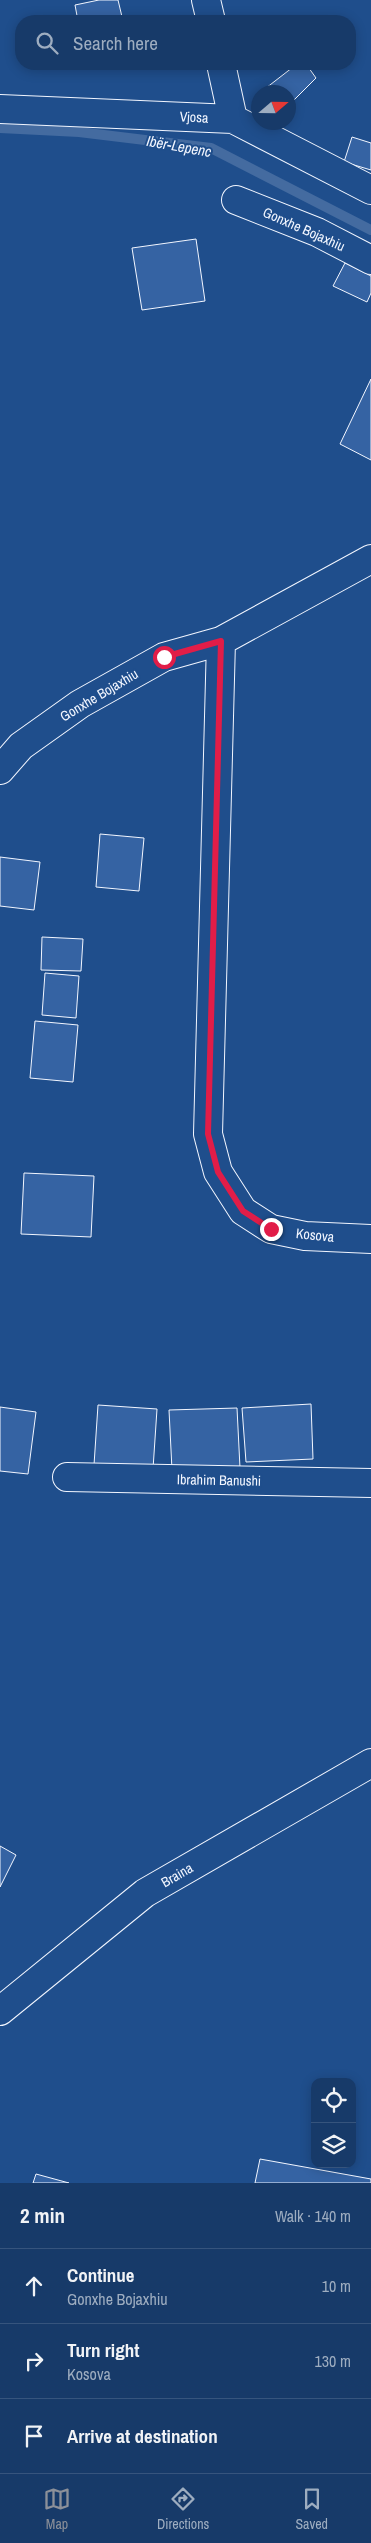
<!DOCTYPE html>
<html lang="en">
<head>
<meta charset="utf-8">
<style>
	:root { --surface:#173a69; --page:#20416f; --text:#f1f3f6; --muted:#9eadc0; --line:#36547d; --accent:#8c9099 }
	body { margin:0; font-family:"Archivo Narrow",sans-serif; background:var(--page); color:var(--text) }
	.controls { position:absolute; right:15px; bottom:15px; display:grid; overflow:hidden; border-radius:10px; box-shadow:0 2px 12px #0003 }
	.controls button { width:45px; height:45px; display:grid; place-items:center; padding:0; border:0; border-bottom:1px solid var(--line); background:var(--surface); color:var(--text); font:25px sans-serif }
	.compass { position:absolute; left:251px; top:85px; width:45px; height:45px; border-radius:50%; background:var(--surface); box-shadow:0 2px 12px #0003; rotate:70deg }
	.stop { position:absolute; width:15px; height:15px; margin:-11px; border:4px solid #e11d48; border-radius:50%; background:#fff }
	.stop.end { background:#e11d48; border-color:#fff; box-shadow:0 1px 5px #0008 }
	.list { margin:0; padding:0; list-style:none }
	h2 { display:flex; justify-content:space-between; align-items:center; height:65px; margin:0; padding:0 20px; font-size:21px }
	h2 small { font-size:16px; font-weight:400; color:var(--muted) }
	.list li { display:grid; grid-template-columns:32px 1fr auto; gap:15px; align-items:center; box-sizing:border-box; height:75px; padding:0 20px; border-top:1px solid var(--line) }
	.list b { display:block; font-size:19px; white-space:nowrap }
	.list p { margin:0; font-size:16px; white-space:nowrap; color:var(--muted) }
	.list em { font-size:16px; font-style:normal; color:var(--muted) }
	.icon { flex:none; width:28px; height:28px; fill:none; stroke:currentColor; stroke-width:2; stroke-linecap:round; stroke-linejoin:round }
	.map { position:relative; flex:none; width:371px; height:2183px; overflow:hidden }
	.search { position:absolute; background:var(--surface); box-shadow:0 2px 12px #0003; left:15px; right:15px; top:15px; height:55px; display:flex; align-items:center; gap:12px; box-sizing:border-box; padding:0 18px; border-radius:20px; color:var(--muted); font-size:19px }
	.sheet { height:290px; background:var(--surface) }
	nav { display:flex; justify-content:space-around; align-items:center; box-sizing:border-box; height:70px; border-top:1px solid var(--line); background:var(--surface); font-size:14px; color:var(--muted) }
	nav a { display:grid; justify-items:center; gap:2px }
	nav .on { color:var(--accent) }
	.map>svg:first-child { display:block }
</style>
</head>
<body>
<div class="map">
<svg width="371" height="2183" viewBox="0 0 371 2183">
	<rect width="100%" height="100%" fill="#1f4e8c"/>
	<g fill="none" stroke-linecap="round" stroke-linejoin="round">
		<path stroke="#446ba0" stroke-width="10" d="M0,128L79,132L211,148L371,230"/>
	</g>
	<path fill="#3563a3" stroke="#f2f6ff" d="M99,0H118L123,21H78L75,5Z
		M297,64H306L316,78L288,106V92H270L266,88Z
		M352,137L371,143V170L344,162Z
		M196,239L205,301L142,310L132,248Z
		M345,263L371,276V293L367,302L333,286Z
		M371,379V460L340,444Z
		M100,834L144,838L139,891L96,887Z
		M0,857L40,862L34,910L0,906Z
		M42,937L83,939L81,971L41,970Z
		M45,973L79,976L76,1018L42,1015Z
		M35,1021L78,1025L73,1082L30,1078Z
		M24,1173L94,1176L91,1237L21,1234Z
		M311,1404L313,1459L246,1462L242,1408Z
		M98,1405L157,1409L153,1469L94,1465Z
		M0,1407L36,1412L28,1474L0,1471Z
		M237,1408L240,1468L172,1470L169,1410Z
		M0,1846L16,1855L0,1887Z
		M260,2159L371,2179V2183H255Z
		M36,2174L69,2183H33Z"/>
	<g fill="none" stroke-linecap="round" stroke-linejoin="round">
		<defs>
			<path id="minor" d="M206,0L211,21
				M221,64L233,119
				M0,109L233,119L371,190
				M236,200L317,232L371,260
				M221,641L208,1134L218,1172L243,1211L271,1229L305,1236L371,1239
				M0,770L21,746L80,704L164,657L221,641L371,559
				M67,1477L371,1483
				M0,2011L145,1893L371,1763"/>
		</defs>
		<use href="#minor" stroke="#f2f6ff" stroke-width="30"/>
		<use href="#minor" stroke="#1f4e8c" stroke-width="28"/>
	</g>
	<g fill="none" stroke-linecap="round" stroke-linejoin="round">
		<path stroke="#e11d48" stroke-width="6" d="M164,657L221,641L208,1134L218,1172L243,1211L271,1229"/>
	</g>
	<g text-anchor="middle" dominant-baseline="central" stroke-width="4" stroke-linejoin="round" paint-order="stroke">
		<g font-size="14" fill="#f2f6ff" stroke="#1f4e8c">
			<text transform="translate(194 117) rotate(3)">Vjosa</text>
			<text transform="translate(304 229) rotate(24)">Gonxhe Bojaxhiu</text>
			<text transform="translate(99 695) rotate(-31)">Gonxhe Bojaxhiu</text>
			<text transform="translate(315 1235) rotate(6)">Kosova</text>
			<text transform="translate(219 1480) rotate(1)">Ibrahim Banushi</text>
			<text transform="translate(177 1875) rotate(-30)">Braina</text>
		</g>
		<g font-size="15" font-style="italic" fill="#f2f6ff" stroke="#1f4e8c">
			<text transform="translate(179 146) rotate(10)">Ibër-Lepenc</text>
		</g>
	</g>
</svg>
<div class="controls">
<button><svg class="icon" aria-label="locate" viewBox="0 0 24 24"><circle cx="12" cy="12" r="6"/><path d="M12 2v4M12 18v4M2 12h4M18 12h4"/></svg></button>
<button><svg class="icon" aria-label="layers" viewBox="0 0 24 24"><path d="M12 4l9 5-9 5-9-5zM3 14l9 5 9-5"/></svg></button>
</div>
<svg class="compass" viewBox="-18 -18 36 36"><path d="M0-13l5 13h-10z" fill="#e53935"/><path d="M0 13l5-13h-10z" fill="#9eadc0"/></svg>
<div class="stop" style="left:164px;top:657px"></div>
<div class="stop end" style="left:271px;top:1229px"></div>
<div class="search"><svg class="icon" aria-label="search" viewBox="0 0 24 24"><circle cx="10" cy="10" r="6"/><path d="M15 15l6 6"/></svg>Search here</div>
</div>
<section class="sheet">
<h2>2 min<small>Walk · 140 m</small></h2>
<ul class="list">
<li><svg class="icon" aria-label="ahead" viewBox="0 0 24 24"><path d="M12 20V5M6 11l6-6 6 6"/></svg><div><b>Continue</b><p>Gonxhe Bojaxhiu</p></div><em>10 m</em></li>
<li><svg class="icon" aria-label="right" viewBox="0 0 24 24"><path d="M7 20v-9h11M14 6l5 5-5 5"/></svg><div><b>Turn right</b><p>Kosova</p></div><em>130 m</em></li>
<li><svg class="icon" aria-label="arrive" viewBox="0 0 24 24"><path d="M6 21V4h12l-3 4 3 4H6"/></svg><div><b>Arrive at destination</b></div></li>
</ul>
</section>
<nav>
<a class="on"><svg class="icon" aria-label="map" viewBox="0 0 24 24"><path d="M3 6l6-2 6 2 6-2v14l-6 2-6-2-6 2zM9 4v14M15 6v14"/></svg>Map</a>
<a><svg class="icon" aria-label="directions" viewBox="0 0 24 24"><path d="M12 3l9 9-9 9-9-9zM9 14v-3h6M13 9l2 2-2 2"/></svg>Directions</a>
<a><svg class="icon" aria-label="saved" viewBox="0 0 24 24"><path d="M7 4h10v16l-5-4-5 4z"/></svg>Saved</a>
</nav>
</body>
</html>
